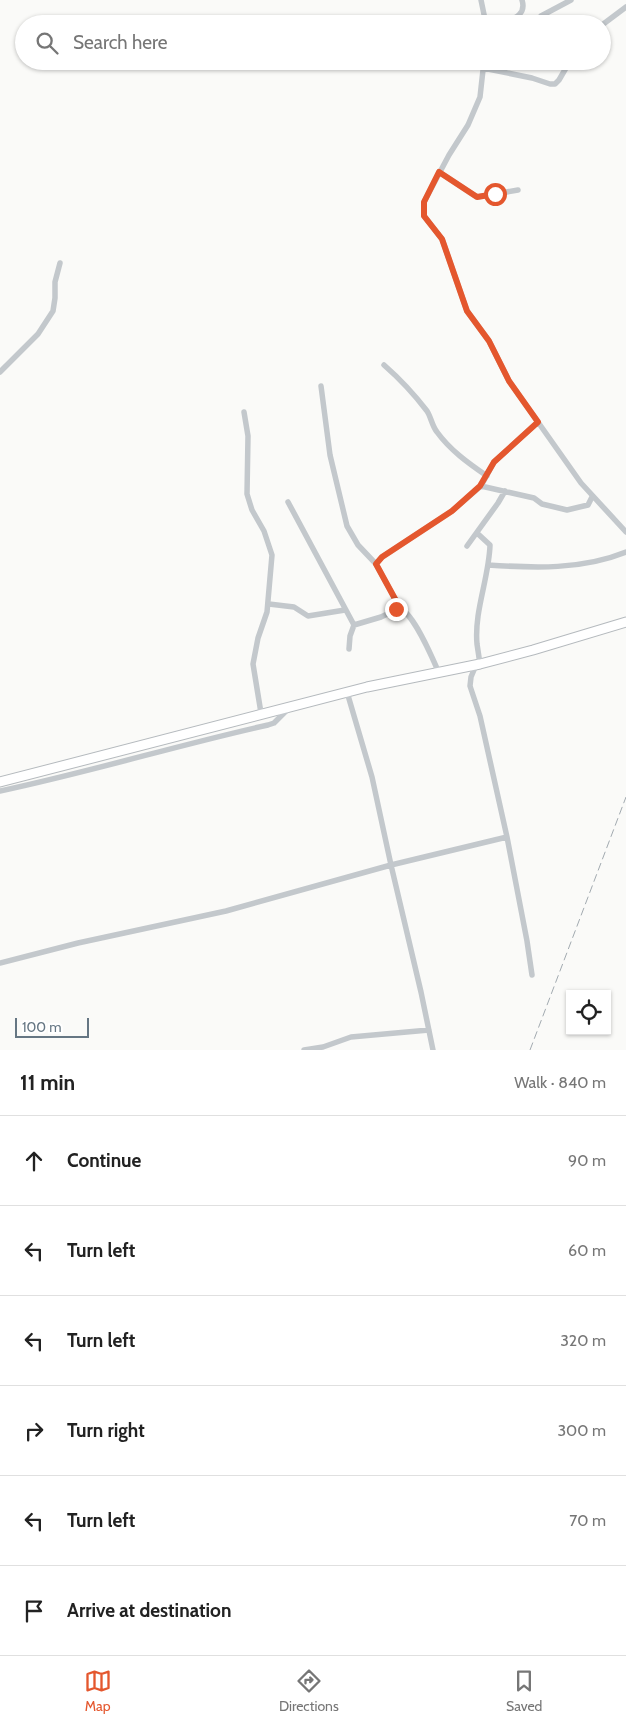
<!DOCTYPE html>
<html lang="en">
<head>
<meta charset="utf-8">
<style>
	:root { --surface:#fff; --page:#f6f6f6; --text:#222; --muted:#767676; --line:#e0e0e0; --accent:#e4572e }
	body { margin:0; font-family:Cabin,sans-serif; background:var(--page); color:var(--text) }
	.controls { position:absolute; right:15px; bottom:15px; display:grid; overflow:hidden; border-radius:0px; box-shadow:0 1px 4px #0004 }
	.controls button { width:45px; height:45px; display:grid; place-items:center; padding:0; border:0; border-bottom:1px solid var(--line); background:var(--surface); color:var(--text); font:25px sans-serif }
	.scale { position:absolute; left:15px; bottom:12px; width:74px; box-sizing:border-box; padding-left:5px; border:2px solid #657683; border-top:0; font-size:14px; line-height:18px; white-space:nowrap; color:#657683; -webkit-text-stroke:4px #fff; paint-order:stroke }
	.stop { position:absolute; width:15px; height:15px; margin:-11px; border:4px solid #e4572e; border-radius:50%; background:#fff }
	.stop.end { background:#e4572e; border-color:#fff; box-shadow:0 1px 5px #0008 }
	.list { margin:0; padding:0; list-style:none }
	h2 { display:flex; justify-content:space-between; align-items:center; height:65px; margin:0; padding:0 20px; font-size:21px }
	h2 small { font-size:16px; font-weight:400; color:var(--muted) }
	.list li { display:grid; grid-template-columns:32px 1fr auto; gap:15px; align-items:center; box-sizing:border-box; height:90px; padding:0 20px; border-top:1px solid var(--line) }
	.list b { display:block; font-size:19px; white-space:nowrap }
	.list em { font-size:16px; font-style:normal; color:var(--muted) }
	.icon { flex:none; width:28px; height:28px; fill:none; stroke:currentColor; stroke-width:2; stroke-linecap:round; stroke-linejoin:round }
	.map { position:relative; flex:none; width:626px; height:1050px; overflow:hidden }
	.search { position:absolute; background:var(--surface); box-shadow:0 1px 4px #0004; left:15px; right:15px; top:15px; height:55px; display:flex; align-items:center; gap:12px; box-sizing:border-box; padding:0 18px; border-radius:28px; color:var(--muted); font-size:19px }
	.sheet { height:605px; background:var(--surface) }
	nav { display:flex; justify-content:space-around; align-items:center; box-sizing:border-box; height:70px; border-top:1px solid var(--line); background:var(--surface); font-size:14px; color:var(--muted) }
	nav a { display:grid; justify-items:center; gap:2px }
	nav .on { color:var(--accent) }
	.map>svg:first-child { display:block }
</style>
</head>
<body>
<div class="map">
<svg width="626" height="1050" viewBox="0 0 626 1050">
	<rect width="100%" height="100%" fill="#fafaf8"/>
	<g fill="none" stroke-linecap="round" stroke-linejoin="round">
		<defs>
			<path id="primary" d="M0,782L367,687L480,664L533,650L626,622"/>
		</defs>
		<use href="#primary" stroke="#b5babe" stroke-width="11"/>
		<path stroke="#c3c8cc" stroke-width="5.5" d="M481,0L486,24
			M500,24C512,19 527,16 522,0
			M535,24L541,16L571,0
			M602,25L626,7
			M484,61L480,97L468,125L449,155L424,202V216L442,239L467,311L489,341L509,381L581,483L626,532
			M483,68L532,78L550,84H555L559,80L570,61
			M439,172L477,197L518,190
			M384,365C400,379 414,394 427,411C431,417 432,426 437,432C450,450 468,463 487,476
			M0,372L38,334L53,311L55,298V282L60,263
			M321,386L330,455L347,526L358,545L376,564L400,608C415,616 432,657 439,673
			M244,412L248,436L247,494L252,510L264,531L272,555L267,612L258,638L253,664L261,713
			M481,486L534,498L542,504L567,510L588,505L592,497
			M288,502L354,625L350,636L349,649
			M477,533L490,545C489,578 474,611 477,644C478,651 479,657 480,664
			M467,546L498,503L505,491
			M376,564L382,557L452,511L481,486L494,462L538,422
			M488,565C534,568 582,570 626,552
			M269,604L294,607L308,616L345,610
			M354,625L381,617L400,608
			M476,665L471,677L470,686L480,716L507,837L527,941L532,975
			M347,692L372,777L391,865L421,992L433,1050
			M0,791C90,772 178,745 268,725L274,723L288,709
			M0,963L78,943L226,911L391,865L507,837
			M304,1050L323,1047L351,1037L429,1030"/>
		<use href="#primary" stroke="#fff" stroke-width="9"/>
		<path stroke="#a2aab0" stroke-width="1" stroke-dasharray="8 4" stroke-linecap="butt" d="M530,1050L626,797"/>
	</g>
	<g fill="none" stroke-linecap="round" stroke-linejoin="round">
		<path stroke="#e4572e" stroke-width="6" d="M396,609L400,608L376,564L382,557L452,511L480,486L494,462L538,422L509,381L489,341L467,311L442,239L424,216V202L439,172L477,197L495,194"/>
	</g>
</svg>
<div class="controls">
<button><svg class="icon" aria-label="locate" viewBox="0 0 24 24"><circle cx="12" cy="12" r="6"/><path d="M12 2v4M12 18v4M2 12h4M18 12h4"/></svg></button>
</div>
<div class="scale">100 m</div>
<div class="stop" style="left:495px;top:194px"></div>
<div class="stop end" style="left:396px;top:609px"></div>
<div class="search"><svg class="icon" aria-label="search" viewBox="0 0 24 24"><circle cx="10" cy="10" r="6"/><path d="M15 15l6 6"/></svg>Search here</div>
</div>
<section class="sheet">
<h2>11 min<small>Walk · 840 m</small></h2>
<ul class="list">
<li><svg class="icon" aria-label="ahead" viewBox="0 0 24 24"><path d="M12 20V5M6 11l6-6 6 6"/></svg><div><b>Continue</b></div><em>90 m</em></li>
<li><svg class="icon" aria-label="left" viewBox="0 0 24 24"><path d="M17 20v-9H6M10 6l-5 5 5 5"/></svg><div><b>Turn left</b></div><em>60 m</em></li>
<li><svg class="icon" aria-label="left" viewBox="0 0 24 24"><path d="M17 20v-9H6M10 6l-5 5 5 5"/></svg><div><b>Turn left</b></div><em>320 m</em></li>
<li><svg class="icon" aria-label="right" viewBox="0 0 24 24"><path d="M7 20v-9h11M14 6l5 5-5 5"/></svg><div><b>Turn right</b></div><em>300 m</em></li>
<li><svg class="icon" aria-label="left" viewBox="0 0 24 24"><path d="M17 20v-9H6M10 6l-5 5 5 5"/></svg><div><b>Turn left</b></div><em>70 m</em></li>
<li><svg class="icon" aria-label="arrive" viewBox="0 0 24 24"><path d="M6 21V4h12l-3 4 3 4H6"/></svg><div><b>Arrive at destination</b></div></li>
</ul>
</section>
<nav>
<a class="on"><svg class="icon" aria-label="map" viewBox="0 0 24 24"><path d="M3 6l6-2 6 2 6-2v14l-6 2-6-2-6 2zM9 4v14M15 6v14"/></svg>Map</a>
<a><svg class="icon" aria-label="directions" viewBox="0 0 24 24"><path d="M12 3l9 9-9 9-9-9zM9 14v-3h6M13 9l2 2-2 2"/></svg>Directions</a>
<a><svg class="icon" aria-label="saved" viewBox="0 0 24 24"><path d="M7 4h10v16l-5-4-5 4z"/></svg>Saved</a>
</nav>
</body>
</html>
